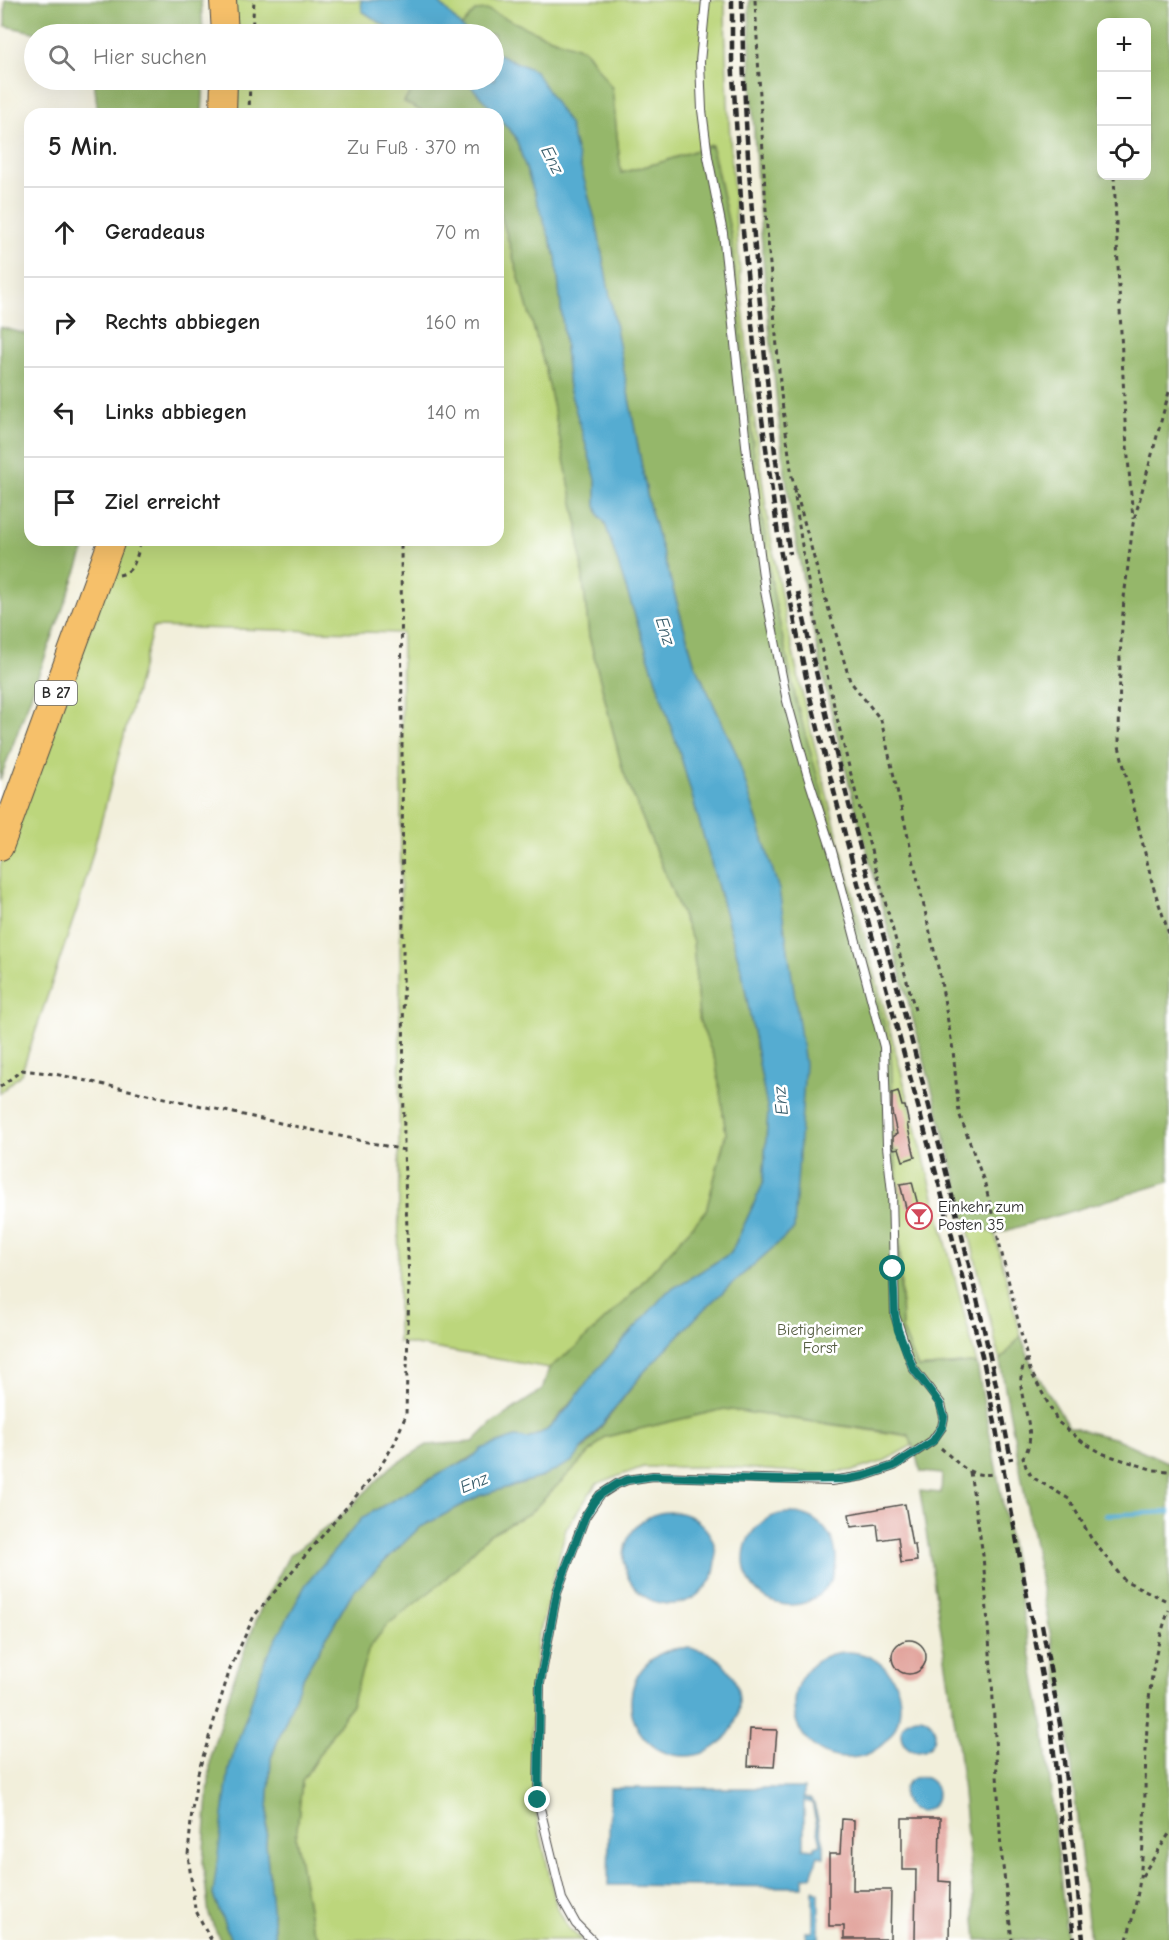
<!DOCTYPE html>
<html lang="de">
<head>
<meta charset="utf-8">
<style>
	:root { --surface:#fff; --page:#f2f2f2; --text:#222; --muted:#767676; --line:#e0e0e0 }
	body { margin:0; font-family:"Comic Neue",sans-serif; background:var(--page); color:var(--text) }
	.controls { position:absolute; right:18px; top:18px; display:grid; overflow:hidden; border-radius:12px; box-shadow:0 6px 24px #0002 }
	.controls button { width:54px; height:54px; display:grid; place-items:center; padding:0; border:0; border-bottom:2px solid var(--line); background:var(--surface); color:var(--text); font:30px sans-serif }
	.stop { position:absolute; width:18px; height:18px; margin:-14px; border:4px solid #0f766e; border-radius:50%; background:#fff }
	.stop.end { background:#0f766e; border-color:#fff; box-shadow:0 2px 6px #0008 }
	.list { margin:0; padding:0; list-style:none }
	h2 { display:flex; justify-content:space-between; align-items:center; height:78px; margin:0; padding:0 24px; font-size:26px }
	h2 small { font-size:20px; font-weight:400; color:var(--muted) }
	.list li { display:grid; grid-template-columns:39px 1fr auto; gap:18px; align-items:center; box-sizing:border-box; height:90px; padding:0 24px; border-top:2px solid var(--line) }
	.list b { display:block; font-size:22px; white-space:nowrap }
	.list em { font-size:20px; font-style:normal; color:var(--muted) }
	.icon { flex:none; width:33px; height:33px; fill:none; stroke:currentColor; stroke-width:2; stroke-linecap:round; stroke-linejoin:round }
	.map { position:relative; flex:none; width:1169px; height:1940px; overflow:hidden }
	.search { position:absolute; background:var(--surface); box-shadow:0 6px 24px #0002; left:24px; top:24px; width:480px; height:66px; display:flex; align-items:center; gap:15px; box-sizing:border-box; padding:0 21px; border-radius:33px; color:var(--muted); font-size:22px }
	.panel { position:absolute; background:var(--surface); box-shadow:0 6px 24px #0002; left:24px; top:108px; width:480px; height:438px; border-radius:18px }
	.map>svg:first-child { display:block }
</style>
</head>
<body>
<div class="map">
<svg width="1169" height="1940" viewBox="0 0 1169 1940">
	<rect width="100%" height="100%" fill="#fff"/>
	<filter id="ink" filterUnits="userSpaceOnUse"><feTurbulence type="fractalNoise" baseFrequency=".0167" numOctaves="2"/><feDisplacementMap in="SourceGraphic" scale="12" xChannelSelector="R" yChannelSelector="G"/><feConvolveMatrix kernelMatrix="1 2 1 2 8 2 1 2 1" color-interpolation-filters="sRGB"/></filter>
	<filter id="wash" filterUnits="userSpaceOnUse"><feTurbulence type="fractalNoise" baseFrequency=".008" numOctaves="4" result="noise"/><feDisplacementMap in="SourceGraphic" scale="24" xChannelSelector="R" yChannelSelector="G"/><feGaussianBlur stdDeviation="1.35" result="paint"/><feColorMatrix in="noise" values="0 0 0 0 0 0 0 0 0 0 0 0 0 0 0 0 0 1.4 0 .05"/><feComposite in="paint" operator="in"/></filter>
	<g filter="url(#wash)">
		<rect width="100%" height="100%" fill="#f2efdb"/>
		<path fill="#bcd67b" stroke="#748053" stroke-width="1.5" d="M234,0H361L363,11L397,34H236Z
			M437,0H725C726,103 734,205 743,307C751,388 759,470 773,550C796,684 832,815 867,945C905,1085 942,1224 977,1365L971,1363L918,1368L902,1329L899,1192L894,1147L891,1051L838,849L796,701L773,592L755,465L731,234L712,145L665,161L621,173L612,88L585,50L475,11L461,27Z
			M235,80H419L404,102L427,114H235Z
			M498,205L546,371L577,522L589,636L623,771L693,942L699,1019L716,1063L726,1133L706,1211L629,1297L576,1347L549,1368L398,1342L402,633L153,627L81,897L21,1074L0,1093V866L123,540H498Z
			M966,1220L995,1234L1021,1336L1000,1361Z
			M724,1409L909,1436L913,1445L882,1462L855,1470L823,1474L729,1467H643L596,1484L566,1529L537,1643L531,1737L537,1818L556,1905L568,1928L582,1940H320L311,1925L296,1839L302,1781L351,1705L369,1648L387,1625L441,1583L490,1534L530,1513L605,1437Z"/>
		<path fill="#95b76b" stroke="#60714b" stroke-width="1.5" fill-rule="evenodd" d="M5,0H201L203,34H42L5,26Z
			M749,0H1169V1182L995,1234L966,1220C911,995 837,775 797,547C782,467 775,386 767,305C758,204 750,102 749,0ZM1102,22H1146V176H1102Z
			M488,10L540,34L585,50L612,88L621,173L665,161L711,145L731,234L755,465L773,592L796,701L838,849L891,1051L902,1329L918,1368L971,1363L977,1365L1044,1726L1067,1940H977L959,1751L920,1491L941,1493L942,1474L921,1472L909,1435L724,1409L605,1437L530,1513L490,1534L441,1583L387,1625L369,1648L351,1705L302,1781L296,1839L311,1925L320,1940H275L266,1844L271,1758L301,1681L352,1593L419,1528L479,1496L542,1477L585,1448L642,1374L706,1307L794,1229L736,753L694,662L649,505L597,227L535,71L494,52V34H468L461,27L475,11Z
			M94,80H204L202,114H98Z
			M419,80H462L471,86L496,114H427L404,102Z
			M498,117L515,136L556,257L569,388L596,479V506L599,515L605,523L681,757L710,858L742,972L768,1112L763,1184L731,1253L667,1292L547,1430L528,1439L515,1437L448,1469L363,1517L213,1895L231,1940H220L209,1915L203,1863L211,1754L233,1681L261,1608L289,1556L339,1518L392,1466L427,1445L473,1442L491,1424L542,1390L549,1368L576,1347L629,1297L706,1211L726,1134L716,1063L699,1019L693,942L623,771L589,636L577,522L546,371L498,205Z
			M0,327L30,335V540H88L0,780Z
			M1021,1336L1033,1368L1069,1427L1117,1439L1169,1463V1940H1090L1067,1723L1000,1361Z"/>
		<path fill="#54acd1" stroke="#406c7e" stroke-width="1.5" fill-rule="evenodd" d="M361,0H437L468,34H397L362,11Z
			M494,52L535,71L569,124L597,227L649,505L694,662L736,753L779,890L805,1064L794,1229L706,1307L642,1374L573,1461L542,1477L479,1496L419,1528L352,1593L301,1681L271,1758L266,1844L275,1940H231L213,1895L229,1768L265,1660L306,1584L363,1517L448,1469L471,1459L481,1449L515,1437L528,1439L547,1430L563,1414L595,1372L667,1292L731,1253L763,1184L768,1112L742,972L681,757L605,523L599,515L596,506V479L569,388L556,257L515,136L498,117V114H496L471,86L462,80H494Z
			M624 1558a46 46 0 1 1 92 0a46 46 0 1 1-92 0Z
			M744 1559a46 46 0 1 1 92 0a46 46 0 1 1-92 0Z
			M631 1702a54 54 0 1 1 108 0a54 54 0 1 1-108 0Z
			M794 1705a53 53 0 1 1 106 0a53 53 0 1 1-106 0Z
			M901 1734a17 17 0 1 1 34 0a17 17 0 1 1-34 0Z
			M903 1794a17 17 0 1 1 34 0a17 17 0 1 1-34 0Z
			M610,1788H804V1798L810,1799L814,1804L824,1844V1857L818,1856L811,1876L803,1878V1887L608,1885ZM804,1801L812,1803L821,1844L815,1846V1849L804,1848Z
			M813,1890L819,1893V1939H806V1931H813Z"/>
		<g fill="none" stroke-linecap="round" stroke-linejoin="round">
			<path stroke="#54acd1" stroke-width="4.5" d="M1106,1515L1169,1512"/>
		</g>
		<g id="blocks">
			<path fill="#e1a19a" d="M898,1091L902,1106H905L909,1124H907L915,1157L903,1161L899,1148L894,1149L893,1146V1136L897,1134L892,1112V1093Z
				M912,1182L918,1205L906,1208L900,1184Z
				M905,1504L912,1545H915L917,1561L901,1563L898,1537L879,1540L877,1524L851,1527L849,1514Z
				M892 1657a17 17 0 1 1 34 0a17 17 0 1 1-34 0Z
				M750,1729L777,1730L774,1767L748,1766Z
				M902,1818H940L939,1881L950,1882L949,1940H915L916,1870H902Z
				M842,1819L854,1820L853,1890H891L890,1939H844V1926H829V1854H840Z"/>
		</g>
	</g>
	<g filter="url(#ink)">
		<use href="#blocks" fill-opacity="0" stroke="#494845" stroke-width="1.5"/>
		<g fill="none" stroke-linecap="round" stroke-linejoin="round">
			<defs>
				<path id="service" d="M592,1940L576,1924L562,1899L538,1800L540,1683L557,1592L585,1517L600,1495L617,1484L627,1480L653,1476L831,1481L864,1476L894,1466L932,1441L942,1427L944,1417L941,1404L913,1368L895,1315L892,1193L887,1146L884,1047L832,851L808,777L787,701L765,591L748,463L723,233L708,157L702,110L700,62L706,0"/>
				<path id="primary" d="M223,0L225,34
					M223,114L224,80
					M0,847L112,540"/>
			</defs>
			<use href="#service" stroke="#494845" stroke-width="10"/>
			<use href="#primary" stroke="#494845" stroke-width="28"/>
			<path stroke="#494845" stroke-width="3" stroke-dasharray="4.5 4.5" stroke-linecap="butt" d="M755,0L767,229L781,394L792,477
				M252,34L254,0
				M249,114L250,80
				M1114,176L1125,421L1133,519
				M1169,392L1133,524L1124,598L1120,656L1119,746L1153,886L1169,934
				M792,477L820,580L850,681L881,720L940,976L953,1050L959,1113L985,1184L1030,1370L1058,1422L1084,1443L1104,1454L1154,1470L1169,1471
				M794,489C816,666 868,838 915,1010
				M119,575C136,572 137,554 141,540
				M0,1087L22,1070L55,1074L404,1150
				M1027,1359C1007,1389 1044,1431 1023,1457L1026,1467L1032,1477L1069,1499L1091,1538L1124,1580L1169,1602
				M941,1448C957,1462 969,1478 992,1474
				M970,1472L983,1555L992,1681L1001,1850L1012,1940
				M1142,1876L1169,1834
				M211,1940L195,1909L188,1855L192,1810L198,1773L230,1669L254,1616L379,1469L394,1444L406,1415L409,1282L404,1150L401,540
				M1127,1940C1132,1919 1138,1898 1140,1877C1151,1788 1136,1696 1169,1610"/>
			<use href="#service" stroke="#fff" stroke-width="8"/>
			<use href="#primary" stroke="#f6c06b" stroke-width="26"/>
			<path stroke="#2b2b2b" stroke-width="4.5" stroke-dasharray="9 4.5" stroke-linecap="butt" d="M732,0V59L743,231L759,397L780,549L810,697L848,846L940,1188L984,1364L1051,1725L1074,1940
				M742,0C743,105 751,210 761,314C768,394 776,475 790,554
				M798,592C861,883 956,1167 1011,1460
				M1042,1625L1060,1724L1083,1940"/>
		</g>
	</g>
	<g fill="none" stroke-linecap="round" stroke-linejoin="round" filter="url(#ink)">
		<path stroke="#0f766e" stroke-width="8" d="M538,1800L540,1683L557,1592L585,1517L594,1502L600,1495L617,1484L627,1480L653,1476L780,1480L848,1479L864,1476L894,1466L933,1441L942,1427L944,1417L940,1404L913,1368L898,1330L895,1315L893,1269"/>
	</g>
	<defs>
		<symbol id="bar-ring" viewBox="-11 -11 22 22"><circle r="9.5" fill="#fff" stroke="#d1495b" stroke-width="1.5"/><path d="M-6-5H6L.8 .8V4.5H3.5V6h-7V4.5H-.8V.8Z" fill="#d1495b"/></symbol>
	</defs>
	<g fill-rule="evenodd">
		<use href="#bar-ring" x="904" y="1201" width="30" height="30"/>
	</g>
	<g text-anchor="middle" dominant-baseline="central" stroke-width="5" stroke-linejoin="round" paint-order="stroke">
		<rect fill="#fff" stroke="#6b6b6b" stroke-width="1.5" x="35" y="681" width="42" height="24" rx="4.5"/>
		<g font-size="15" font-weight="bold" fill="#2b2b2b">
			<text x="56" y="693">B 27</text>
		</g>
		<g font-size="16" fill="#2b2b2b" stroke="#fff" text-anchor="start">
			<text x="938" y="1207">Einkehr zum<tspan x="938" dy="18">Posten 35</tspan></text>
		</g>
		<g font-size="16" fill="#565e43" stroke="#fff">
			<text x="820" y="1330">Bietigheimer<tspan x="820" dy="18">Forst</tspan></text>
		</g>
		<g font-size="18" font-style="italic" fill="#3b5f6d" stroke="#fff">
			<text transform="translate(552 160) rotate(63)">Enz</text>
			<text transform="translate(665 631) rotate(72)">Enz</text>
			<text transform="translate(781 1101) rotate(-96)">Enz</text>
			<text transform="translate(474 1483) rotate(-23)">Enz</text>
		</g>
	</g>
</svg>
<div class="controls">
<button>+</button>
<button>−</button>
<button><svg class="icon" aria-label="locate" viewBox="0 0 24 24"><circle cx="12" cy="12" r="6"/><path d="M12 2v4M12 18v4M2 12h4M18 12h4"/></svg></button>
</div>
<div class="stop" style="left:893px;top:1269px"></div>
<div class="stop end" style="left:538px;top:1800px"></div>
<div class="search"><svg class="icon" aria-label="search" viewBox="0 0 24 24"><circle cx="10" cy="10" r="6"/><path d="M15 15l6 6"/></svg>Hier suchen</div>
<section class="panel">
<h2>5 Min.<small>Zu Fuß · 370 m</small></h2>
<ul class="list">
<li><svg class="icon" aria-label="ahead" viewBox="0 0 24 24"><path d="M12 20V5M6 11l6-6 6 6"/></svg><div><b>Geradeaus</b></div><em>70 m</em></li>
<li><svg class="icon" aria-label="right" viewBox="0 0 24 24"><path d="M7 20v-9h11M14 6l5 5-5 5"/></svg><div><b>Rechts abbiegen</b></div><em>160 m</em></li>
<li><svg class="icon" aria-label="left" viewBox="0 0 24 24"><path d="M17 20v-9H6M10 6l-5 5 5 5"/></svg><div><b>Links abbiegen</b></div><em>140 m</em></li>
<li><svg class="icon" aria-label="arrive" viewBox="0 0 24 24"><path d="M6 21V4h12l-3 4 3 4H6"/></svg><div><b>Ziel erreicht</b></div></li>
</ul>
</section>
</div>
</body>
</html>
